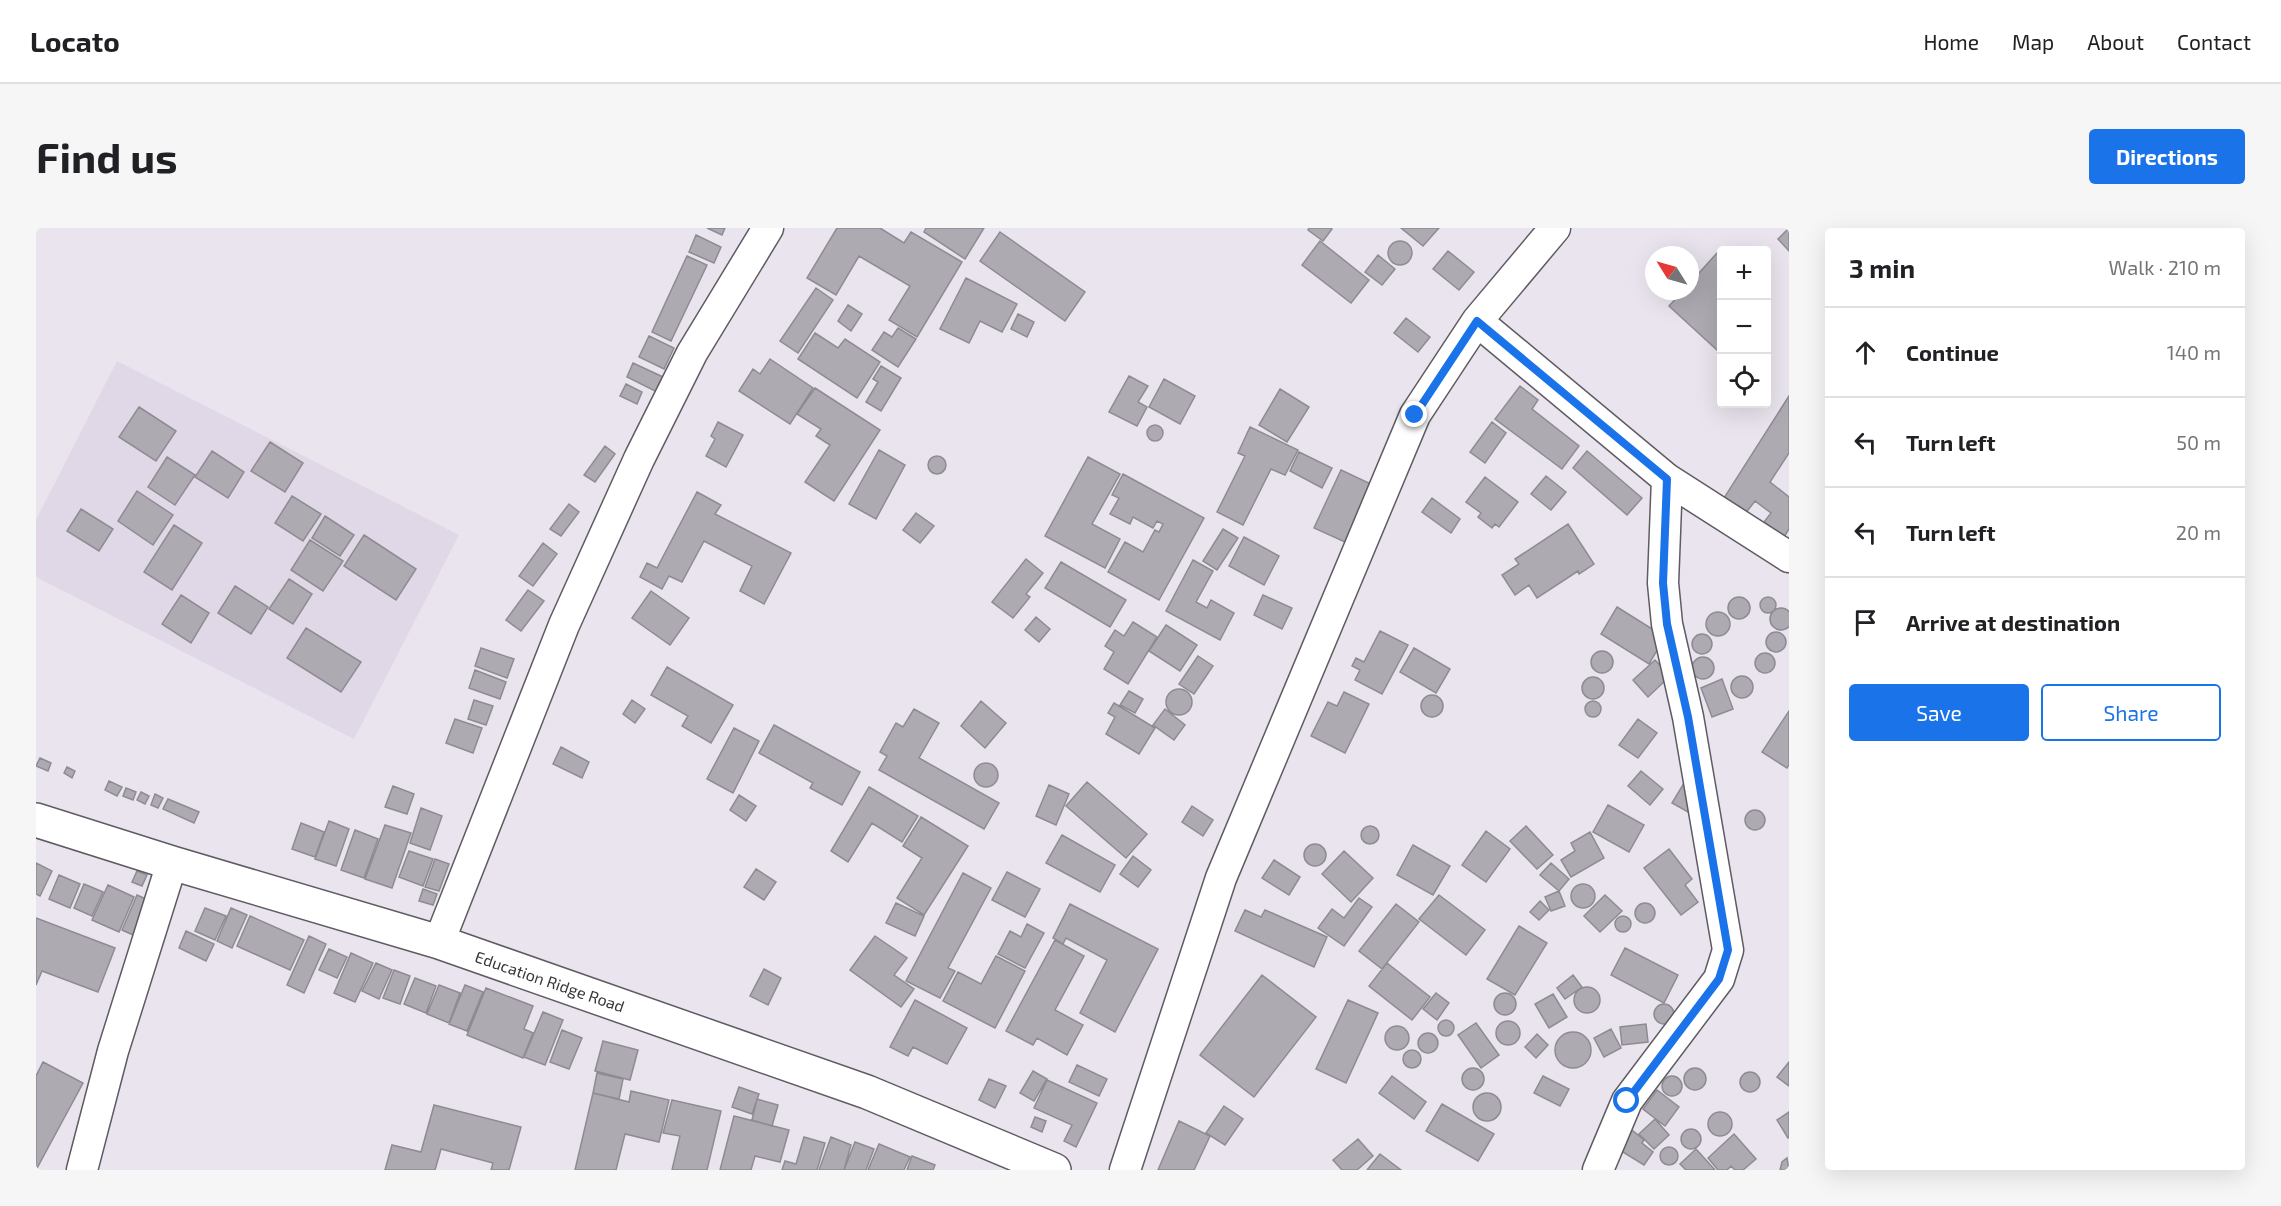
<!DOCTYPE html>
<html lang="en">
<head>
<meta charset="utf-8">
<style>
	:root { --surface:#fff; --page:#f6f6f6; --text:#202124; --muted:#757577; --line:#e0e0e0; --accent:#1a73e8 }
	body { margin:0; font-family:"Exo 2",sans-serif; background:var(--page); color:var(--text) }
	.controls { position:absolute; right:18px; top:18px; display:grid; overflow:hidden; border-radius:6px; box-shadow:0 6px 24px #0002 }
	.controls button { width:54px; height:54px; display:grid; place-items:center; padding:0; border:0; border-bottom:2px solid var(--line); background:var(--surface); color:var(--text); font:30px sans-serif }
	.compass { position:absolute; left:1609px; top:18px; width:54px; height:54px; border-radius:50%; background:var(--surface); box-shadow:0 6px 24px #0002; rotate:307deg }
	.stop { position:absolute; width:18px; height:18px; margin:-14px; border:4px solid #1a73e8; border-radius:50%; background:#fff }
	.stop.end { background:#1a73e8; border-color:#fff; box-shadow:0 2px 6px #0008 }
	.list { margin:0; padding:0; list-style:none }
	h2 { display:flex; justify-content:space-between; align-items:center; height:78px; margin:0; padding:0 24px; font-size:26px }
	h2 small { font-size:20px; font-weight:400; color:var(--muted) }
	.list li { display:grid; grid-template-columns:39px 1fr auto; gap:18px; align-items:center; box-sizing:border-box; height:90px; padding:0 24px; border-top:2px solid var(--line) }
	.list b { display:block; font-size:22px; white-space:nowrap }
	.list em { font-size:20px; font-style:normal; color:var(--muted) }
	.actions { display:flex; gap:12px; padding:18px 24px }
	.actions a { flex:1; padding:14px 0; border:2px solid var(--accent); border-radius:6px; text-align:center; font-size:21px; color:var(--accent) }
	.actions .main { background:var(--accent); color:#fff }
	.icon { flex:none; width:33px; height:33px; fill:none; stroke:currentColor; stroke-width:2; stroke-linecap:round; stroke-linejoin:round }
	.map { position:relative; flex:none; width:1753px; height:942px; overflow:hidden; border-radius:6px }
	header { display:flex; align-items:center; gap:36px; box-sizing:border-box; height:84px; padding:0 30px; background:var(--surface); border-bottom:2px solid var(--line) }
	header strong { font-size:28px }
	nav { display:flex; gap:33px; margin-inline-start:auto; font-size:21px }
	.intro { display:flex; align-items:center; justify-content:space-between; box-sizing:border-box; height:144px; padding:0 36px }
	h1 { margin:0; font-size:42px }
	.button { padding:15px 27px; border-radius:6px; background:var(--accent); color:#fff; font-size:21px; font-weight:700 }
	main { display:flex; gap:36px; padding:0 36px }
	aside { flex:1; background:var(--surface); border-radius:6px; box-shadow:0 6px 24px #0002 }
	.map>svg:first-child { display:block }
</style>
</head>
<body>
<header>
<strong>Locato</strong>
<nav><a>Home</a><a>Map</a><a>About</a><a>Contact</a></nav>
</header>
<div class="intro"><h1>Find us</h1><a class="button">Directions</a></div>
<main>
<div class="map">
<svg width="1753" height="942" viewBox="0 0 1753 942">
	<rect width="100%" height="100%" fill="#e9e4ed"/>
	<path fill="#e0d8e7" d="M81,133L423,307L318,511L0,349V292Z"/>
	<path fill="#aeaab2" stroke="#8f8b93" stroke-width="1.5" d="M671,0H689L686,7Z
		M801,0H844L868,15L875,4L926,34L881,109L853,92L874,58L823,28L800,67L771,50Z
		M890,0H948L929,31L888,4Z
		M1273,0H1295L1296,1L1287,13L1272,2Z
		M1365,0H1403L1387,18Z
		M1753,0V23L1742,11Z
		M964,4L1049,64L1029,93L944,33Z
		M660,7L685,19L678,35L653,24Z
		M1284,13L1333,52L1315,75L1266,37Z
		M1352 25a12 12 0 1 1 24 0a12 12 0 1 1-24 0Z
		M1412,23L1438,44L1423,62L1397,41Z
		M1681,25L1686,30V119L1682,123L1633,78L1647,63H1654V55Z
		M1342,27L1359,41L1346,57L1329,44Z
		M651,28L671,37L635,113L616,104Z
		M930,50L981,76L966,104L944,93L933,115L904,101Z
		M780,60L797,72L762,125L744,113Z
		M812,77L826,86L815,103L802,93Z
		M982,86L998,94L991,109L975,101Z
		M1370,90L1394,109L1382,124L1358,105Z
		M862,100L880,111L862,139L836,122L848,104L856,109Z
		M779,105L802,120L809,111L844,134L821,170L762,131Z
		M613,108L638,120L628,141L603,129Z
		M734,131L777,160L754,196L703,163L717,141L724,146Z
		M597,135L627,149L621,164L591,149Z
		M845,138L865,150L845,183L830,174L842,154L837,151Z
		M1093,148L1112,158L1102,174L1111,179L1101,198L1073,184Z
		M1128,151L1159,168L1144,196L1113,179Z
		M590,156L606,164L601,176L584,168Z
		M1484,158L1502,172L1496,181L1543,218L1526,241L1459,191Z
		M779,160L844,202L798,273L769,254L794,217L780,208L785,201L761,186Z
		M1244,161L1273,179L1251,214L1223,197Z
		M1753,168V225L1734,254L1753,269V301L1748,309L1728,294L1735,285L1719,273L1709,286L1688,270Z
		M103,179L140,203L120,233L83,209Z
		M682,194L707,207L690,239L670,228L679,211L675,208Z
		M1456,194L1470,205L1449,235L1434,224Z
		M1111 205a8 8 0 1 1 16 0a8 8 0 1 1-16 0Z
		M1214,199L1262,222L1249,247L1235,241L1207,297L1181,284L1209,228L1202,225Z
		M234,214L267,235L249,264L215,243Z
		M569,218L579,226L559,254L548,247Z
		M843,222L869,237L840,291L813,276Z
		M176,223L208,244L192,270L159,249Z
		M1551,223L1606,270L1591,287L1537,240Z
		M1263,224L1296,240L1286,260L1254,243Z
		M892 237a9 9 0 1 1 18 0a9 9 0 1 1-18 0Z
		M131,229L159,247L139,277L112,259Z
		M1052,229L1084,246L1056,296L1084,311L1069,340L1009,308Z
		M1305,242L1335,256L1309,314L1278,300Z
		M1087,246L1168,290L1123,372L1072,344L1089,314L1107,324L1119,302L1123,304L1127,296L1121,293L1117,300L1097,289L1094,296L1074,286L1083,270L1076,267Z
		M1510,248L1530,264L1515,282L1495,266Z
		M1449,249L1482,274L1463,299L1459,296L1456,300L1442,289L1445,285L1430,274Z
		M101,263L137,287L117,317L82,293Z
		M661,264L685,277L679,286L755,325L728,376L704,363L716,338L668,313L646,354L633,348L626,361L604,349L611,335L621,340Z
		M256,268L285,286L267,313L239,295Z
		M1396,270L1424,291L1415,305L1386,284Z
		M533,276L543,284L525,308L514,301Z
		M45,281L77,301L63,323L31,303Z
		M880,285L898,298L884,315L867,302Z
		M289,288L318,307L304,328L276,310Z
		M1532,296L1558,336L1543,346L1542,343L1501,370L1493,357L1479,367L1466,347L1483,336L1479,331Z
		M138,297L166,315L136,362L108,344Z
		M1187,301L1202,310L1181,342L1167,333Z
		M328,307L380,341L360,372L308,338Z
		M1208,309L1243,328L1228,357L1193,338Z
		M274,312L307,333L287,363L255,342Z
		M507,315L521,326L497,358L483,348Z
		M990,331L1007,345L990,366L994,369L977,390L956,374Z
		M1157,332L1177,343L1160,374L1171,380L1175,372L1198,385L1184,412L1130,383Z
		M1025,334L1090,372L1074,399L1009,360Z
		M253,351L276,366L257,396L233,381Z
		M199,358L232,379L215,406L182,385Z
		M492,362L508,373L485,403L470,392Z
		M615,363L653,390L634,417L596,390Z
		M145,367L173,385L155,415L126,396Z
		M1227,367L1256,380L1246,401L1218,387Z
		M1724 377a8 8 0 1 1 16 0a8 8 0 1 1-16 0Z
		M1692 380a11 11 0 1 1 22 0a11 11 0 1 1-22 0Z
		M1581,379L1629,409L1613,436L1565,406Z
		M1734 391a11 11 0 1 1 22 0a11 11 0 1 1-22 0Z
		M1670 396a12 12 0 1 1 24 0a12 12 0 1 1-24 0Z
		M1000,389L1014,401L1003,414L989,402Z
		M1097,394L1121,409L1092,456L1068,441L1078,424L1069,418L1079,402L1088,408Z
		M1130,397L1161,417L1144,443L1113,423Z
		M270,400L325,434L305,464L251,430Z
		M1344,403L1372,417L1346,466L1319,452L1324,442L1316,438L1320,430L1328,434Z
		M1730 414a10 10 0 1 1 20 0a10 10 0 1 1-20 0Z
		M1656 416a10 10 0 1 1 20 0a10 10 0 1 1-20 0Z
		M445,420L478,431L471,450L439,438Z
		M1378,420L1414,441L1400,465L1364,444Z
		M1555 434a11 11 0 1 1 22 0a11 11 0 1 1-22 0Z
		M1719 435a10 10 0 1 1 20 0a10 10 0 1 1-20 0Z
		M1162,428L1177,438L1158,466L1143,456Z
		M1656 440a11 11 0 1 1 22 0a11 11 0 1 1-22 0Z
		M1619,432L1634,448L1612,469L1597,452Z
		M631,439L697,477L675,515L646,498L652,488L615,467Z
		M439,442L470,454L464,471L433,460Z
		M1695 459a11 11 0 1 1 22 0a11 11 0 1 1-22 0Z
		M1546 460a11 11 0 1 1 22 0a11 11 0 1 1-22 0Z
		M1686,451L1697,481L1676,489L1665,460Z
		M1130 474a13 13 0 1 1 26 0a13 13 0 1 1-26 0Z
		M1093,463L1107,471L1099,485L1084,477Z
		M1308,464L1333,476L1309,525L1275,508L1292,474L1301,478Z
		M1385 478a11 11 0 1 1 22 0a11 11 0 1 1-22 0Z
		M438,472L457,478L450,497L432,491Z
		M596,472L609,481L599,495L587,486Z
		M1549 481a8 8 0 1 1 16 0a8 8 0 1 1-16 0Z
		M945,473L970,495L949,520L925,498Z
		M1078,475L1119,500L1103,526L1070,506L1079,489L1072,485Z
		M878,481L903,495L883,530L963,575L948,601L843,542L851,528L844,524L860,495L867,499Z
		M1129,481L1149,497L1138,512L1117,497Z
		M1753,483V537L1751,540L1726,524Z
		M419,491L446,500L437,525L410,515Z
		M1602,491L1621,505L1602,530L1583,517Z
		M738,497L824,544L806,577L774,560L777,555L723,525Z
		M698,500L723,513L697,565L671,551Z
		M525,519L553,534L546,550L517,536Z
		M4,530L15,535L12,543L0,538Z
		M938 547a12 12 0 1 1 24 0a12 12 0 1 1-24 0Z
		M31,539L39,543L36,550L28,545Z
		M1605,543L1627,561L1614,577L1592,558Z
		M73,553L86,559L81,568L69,562Z
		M1051,554L1111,606L1090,630L1030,578Z
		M1648,555L1664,564L1652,584L1636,575Z
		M1013,557L1033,566L1020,597L1000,588Z
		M357,558L378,566L371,586L349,579Z
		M833,559L882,588L866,614L836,595L812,634L795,623Z
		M90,560L100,564L97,572L87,568Z
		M105,564L113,568L109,576L101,572Z
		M119,566L127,570L122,580L115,577Z
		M703,567L720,578L710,593L694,582Z
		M132,571L163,584L158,595L127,581Z
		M1572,577L1608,597L1593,624L1557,604Z
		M1156,578L1177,592L1167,608L1146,594Z
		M385,580L406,588L394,622L374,615Z
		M1709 592a10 10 0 1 1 20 0a10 10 0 1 1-20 0Z
		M885,589L932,618L888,687L861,670L886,630L867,618Z
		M293,593L313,601L300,638L279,631Z
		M265,595L288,604L279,629L256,621Z
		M349,597L375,605L356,660L329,651Z
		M1490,598L1517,627L1501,641L1474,613Z
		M1325 607a9 9 0 1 1 18 0a9 9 0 1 1-18 0Z
		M319,602L342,611L328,650L305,642Z
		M1450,603L1474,621L1450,654L1426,637Z
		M1554,604L1568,630L1535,649L1525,632L1539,623L1535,615Z
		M1026,607L1079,637L1064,664L1010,635Z
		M1268 627a11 11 0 1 1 22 0a11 11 0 1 1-22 0Z
		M1377,617L1414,638L1397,667L1361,647Z
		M1633,621L1656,651L1649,657L1662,674L1645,687L1608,640Z
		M373,623L397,631L387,658L363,649Z
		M1308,623L1337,650L1315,674L1286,646Z
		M1097,628L1115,642L1102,659L1084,646Z
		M399,631L413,636L403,663L389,659Z
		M1238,632L1264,649L1253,667L1226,650Z
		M0,635L16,643L4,668L0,666Z
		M1515,635L1533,651L1523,663L1504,647Z
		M720,641L740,654L728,672L708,659Z
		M101,643L111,647L106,658L96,654Z
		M971,644L1004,661L989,689L956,672Z
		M927,645L955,660L912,740L919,743L904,770L870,753Z
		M23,647L44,656L34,680L13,671Z
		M1535 668a12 12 0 1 1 24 0a12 12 0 1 1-24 0Z
		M48,656L67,664L56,688L38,680Z
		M72,657L98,669L83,704L56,692Z
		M387,661L401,666L397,677L383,673Z
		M1523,663L1529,678L1515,683L1509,669Z
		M101,667L121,676L106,711L86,702Z
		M1403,667L1449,702L1430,727L1383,691Z
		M1569,667L1586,683L1564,704L1548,688Z
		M1323,670L1336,679L1308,718L1282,700L1296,681L1308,690Z
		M1504,673L1513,682L1503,692L1494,684Z
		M1599 685a10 10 0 1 1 20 0a10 10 0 1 1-20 0Z
		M860,675L888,688L879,708L850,695Z
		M1034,676L1122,721L1079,804L1044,785L1071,732L1030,710L1027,716L1017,710Z
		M1360,676L1383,694L1346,741L1323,723Z
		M169,680L190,688L179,712L159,703Z
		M195,680L211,687L196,720L181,713Z
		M1209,682L1225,689L1229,682L1291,709L1278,739L1199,703Z
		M1579 696a8 8 0 1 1 16 0a8 8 0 1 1-16 0Z
		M214,688L268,712L254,742L201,718Z
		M0,690L79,720L62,764L6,743L0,757Z
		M991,696L1008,705L989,740L962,726L974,703L985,709Z
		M1483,698L1511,715L1479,767L1451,751Z
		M150,703L178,716L170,733L143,720Z
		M273,708L290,716L268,765L251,757Z
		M839,708L871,730L858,747L878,761L865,779L814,742Z
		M1019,712L1048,728L1019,782L1047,797L1031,827L1001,810L997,817L970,803Z
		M1589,720L1642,747L1628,775L1575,747Z
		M293,721L311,729L301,750L283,742Z
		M315,725L337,735L319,774L298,765Z
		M960,728L989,743L959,800L907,773L922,744L945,756Z
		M340,735L356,742L343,771L326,763Z
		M1351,735L1394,769L1376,792L1333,758Z
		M728,741L745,750L732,777L714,768Z
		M358,742L374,748L364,776L347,770Z
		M1226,747L1280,789L1218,869L1164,827Z
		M1537,747L1546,759L1529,771L1521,760Z
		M379,750L400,758L390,785L368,776Z
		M403,757L424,765L413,795L391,786Z
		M429,757L447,764L431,803L413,796Z
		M1538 772a13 13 0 1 1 26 0a13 13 0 1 1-26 0Z
		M450,760L497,778L488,801L497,805L487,830L431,807Z
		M1458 776a11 11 0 1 1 22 0a11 11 0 1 1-22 0Z
		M1400,765L1413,775L1401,792L1387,781Z
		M1517,766L1531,789L1513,800L1499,776Z
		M879,772L931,800L911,836L877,819L872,828L854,819Z
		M1312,772L1342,785L1310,855L1280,841Z
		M1618 786a10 10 0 1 1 20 0a10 10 0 1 1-20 0Z
		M507,784L527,792L509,837L488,829Z
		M1402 800a8 8 0 1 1 16 0a8 8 0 1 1-16 0Z
		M1460 805a12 12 0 1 1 24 0a12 12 0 1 1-24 0Z
		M1440,795L1463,827L1445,840L1422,807Z
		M1610,796L1612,814L1586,817L1584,799Z
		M1349 810a12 12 0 1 1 24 0a12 12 0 1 1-24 0Z
		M1575,801L1585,820L1568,829L1558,810Z
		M526,802L546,810L533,841L514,834Z
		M1519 822a18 18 0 1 1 36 0a18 18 0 1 1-36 0Z
		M1382 815a10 10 0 1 1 20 0a10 10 0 1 1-20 0Z
		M1501,806L1512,817L1500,830L1489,819Z
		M567,813L602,822L594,852L559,843Z
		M1367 831a9 9 0 1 1 18 0a9 9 0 1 1-18 0Z
		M7,834L47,855L0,942V848Z
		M1753,834V858L1741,849Z
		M1041,837L1071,851L1063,868L1033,854Z
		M1426 851a11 11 0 1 1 22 0a11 11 0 1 1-22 0Z
		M1648 851a11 11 0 1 1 22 0a11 11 0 1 1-22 0Z
		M997,843L1011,851L998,873L984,865Z
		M1704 854a10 10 0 1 1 20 0a10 10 0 1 1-20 0Z
		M561,845L587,851L583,871L557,865Z
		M1356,848L1390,874L1378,891L1343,865Z
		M1507,848L1533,861L1524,878L1498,865Z
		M1626 858a10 10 0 1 1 20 0a10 10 0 1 1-20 0Z
		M953,851L970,858L959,880L943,872Z
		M1011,852L1061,875L1040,919L1028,913L1036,897L998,880Z
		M703,859L723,866L716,886L696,879Z
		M1621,862L1643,879L1629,898L1607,881Z
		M595,863L633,872L623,914L589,906L580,942H539L557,865L593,874Z
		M1437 879a14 14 0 1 1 28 0a14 14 0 1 1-28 0Z
		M721,871L742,877L736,898L716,892Z
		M636,872L685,883L671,942H636L644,908L627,905Z
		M1406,876L1458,906L1442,933L1390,903Z
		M398,877L485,899L473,942H455L457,935L405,921L399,942H349L356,917L385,924Z
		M1188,878L1207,891L1189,917L1170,905Z
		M1753,884V909L1752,910L1741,892Z
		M1672 896a12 12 0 1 1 24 0a12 12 0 1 1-24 0Z
		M698,888L753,902L744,934L719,928L715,942H684Z
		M999,889L1010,893L1006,904L995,899Z
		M1619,891L1633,907L1618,921L1603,906Z
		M1143,893L1174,908L1158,942H1122Z
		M1645 911a10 10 0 1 1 20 0a10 10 0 1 1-20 0Z
		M1596,902L1608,912L1606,915L1617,924L1608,937L1582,921Z
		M1698,906L1720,931L1707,942H1699L1695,938L1691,942H1682L1672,930Z
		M768,909L789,915L781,942H746L749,933L760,936Z
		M795,909L815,917L808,942H783Z
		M1322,911L1337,928L1321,942H1306L1297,932Z
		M819,914L838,921L830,942H808Z
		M843,916L874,929L868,942H832Z
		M1624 928a9 9 0 1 1 18 0a9 9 0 1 1-18 0Z
		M1660,921L1679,942H1650L1644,936Z
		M1344,926L1365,942H1331Z
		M876,928L899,937L897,942H871Z
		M1751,930L1753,942H1744L1746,934Z"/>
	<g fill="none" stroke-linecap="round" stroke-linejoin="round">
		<defs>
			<path id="minor" d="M1441,93L1631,251L1753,329
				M403,714L528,397L603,231L656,125L732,0
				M46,942L77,823L136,635
				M1089,942L1185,650L1379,187L1441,93L1519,0
				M1562,942L1591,873L1683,751L1692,722L1652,489L1631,396L1627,355L1631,251"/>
			<path id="secondary" d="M0,592L136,635L403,714L831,864L1018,942"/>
		</defs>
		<use href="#minor" stroke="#5f5b63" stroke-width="33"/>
		<use href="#secondary" stroke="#5f5b63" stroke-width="36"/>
		<use href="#minor" stroke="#fff" stroke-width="30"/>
		<use href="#secondary" stroke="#fff" stroke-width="33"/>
	</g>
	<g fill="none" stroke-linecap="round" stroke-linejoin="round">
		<path stroke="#1a73e8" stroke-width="8" d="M1379,187L1441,93L1631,251L1627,355L1631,396L1652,489L1692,722L1683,751L1591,873"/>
	</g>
	<g text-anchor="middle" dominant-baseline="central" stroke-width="6" stroke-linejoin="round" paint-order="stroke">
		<g font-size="16" fill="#38363a" stroke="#fff">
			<text transform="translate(514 753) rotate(19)">Education Ridge Road</text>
		</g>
	</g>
</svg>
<div class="controls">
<button>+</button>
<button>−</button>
<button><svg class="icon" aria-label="locate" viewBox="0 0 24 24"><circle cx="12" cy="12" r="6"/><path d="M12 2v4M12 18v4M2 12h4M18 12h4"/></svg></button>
</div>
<svg class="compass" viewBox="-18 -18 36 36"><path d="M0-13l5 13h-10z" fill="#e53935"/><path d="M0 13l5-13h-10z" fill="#757577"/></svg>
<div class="stop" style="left:1591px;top:873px"></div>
<div class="stop end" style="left:1379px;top:187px"></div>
</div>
<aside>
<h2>3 min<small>Walk · 210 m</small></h2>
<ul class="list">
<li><svg class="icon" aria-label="ahead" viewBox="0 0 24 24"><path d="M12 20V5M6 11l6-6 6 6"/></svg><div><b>Continue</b></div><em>140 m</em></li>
<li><svg class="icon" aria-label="left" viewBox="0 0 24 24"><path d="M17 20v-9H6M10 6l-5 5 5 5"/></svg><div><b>Turn left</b></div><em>50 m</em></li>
<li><svg class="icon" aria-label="left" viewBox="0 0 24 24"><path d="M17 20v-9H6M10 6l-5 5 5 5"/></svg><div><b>Turn left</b></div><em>20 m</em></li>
<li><svg class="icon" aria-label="arrive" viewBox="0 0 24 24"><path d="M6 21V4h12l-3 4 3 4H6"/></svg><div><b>Arrive at destination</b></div></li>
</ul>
<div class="actions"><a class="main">Save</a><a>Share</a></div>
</aside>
</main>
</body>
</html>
